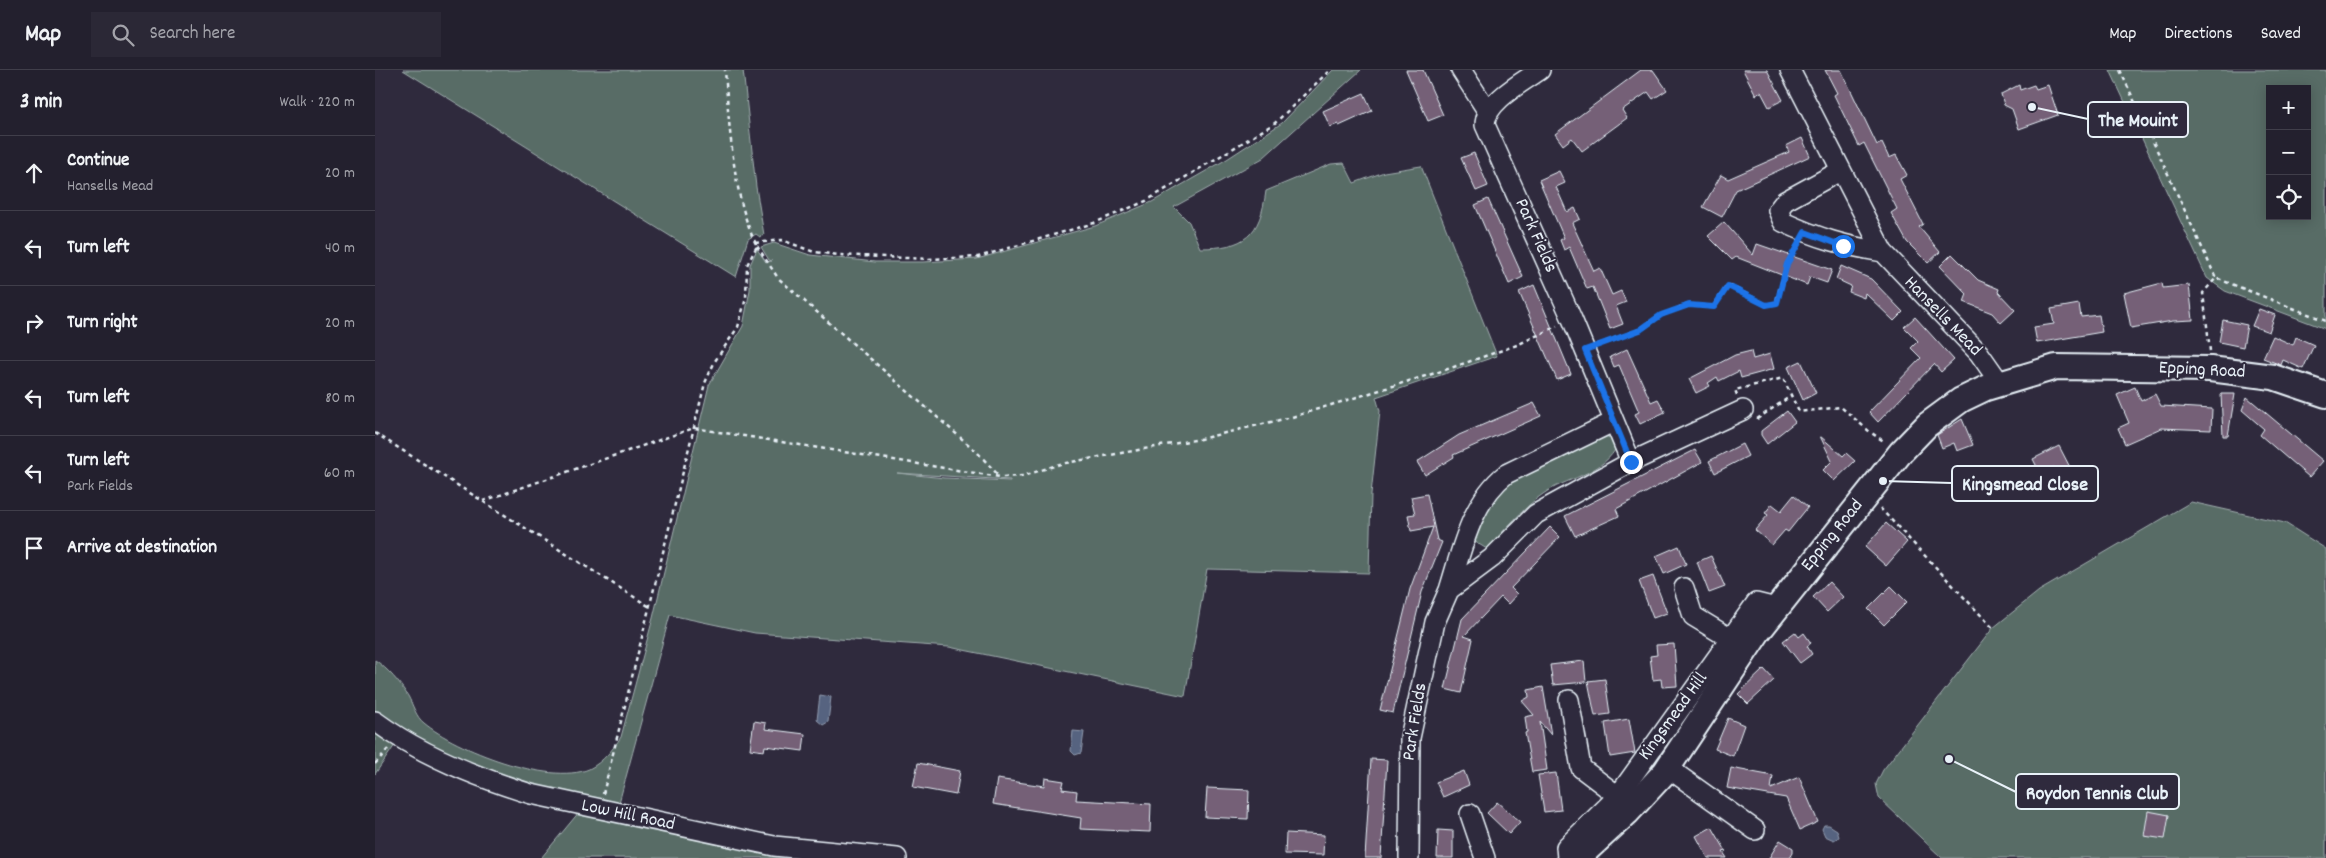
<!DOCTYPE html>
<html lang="en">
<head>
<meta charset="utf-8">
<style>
	:root { --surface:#23202e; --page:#2b2836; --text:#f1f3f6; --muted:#a3a3aa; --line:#403e4a }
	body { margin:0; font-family:Dekko,sans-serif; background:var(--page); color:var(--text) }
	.controls { position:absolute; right:15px; top:15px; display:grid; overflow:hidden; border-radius:0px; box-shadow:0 2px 12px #0003 }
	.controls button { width:45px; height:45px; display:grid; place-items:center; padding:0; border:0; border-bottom:1px solid var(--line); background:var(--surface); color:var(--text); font:25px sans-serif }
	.stop { position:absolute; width:15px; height:15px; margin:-11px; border:4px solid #1a73e8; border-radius:50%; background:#fff }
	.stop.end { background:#1a73e8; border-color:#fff; box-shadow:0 1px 5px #0008 }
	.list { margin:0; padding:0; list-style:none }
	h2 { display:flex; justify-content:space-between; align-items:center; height:65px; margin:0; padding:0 20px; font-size:21px }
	h2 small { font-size:16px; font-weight:400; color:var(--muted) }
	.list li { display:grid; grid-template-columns:32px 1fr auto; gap:15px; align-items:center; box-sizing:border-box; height:75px; padding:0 20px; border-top:1px solid var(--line) }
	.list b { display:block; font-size:19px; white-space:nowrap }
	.list p { margin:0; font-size:16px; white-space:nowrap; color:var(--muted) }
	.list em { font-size:16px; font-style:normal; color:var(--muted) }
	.icon { flex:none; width:28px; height:28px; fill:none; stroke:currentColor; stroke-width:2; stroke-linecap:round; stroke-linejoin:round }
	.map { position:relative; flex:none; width:1951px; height:788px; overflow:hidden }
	header { display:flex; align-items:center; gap:30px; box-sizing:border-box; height:70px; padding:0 25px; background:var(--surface); border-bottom:1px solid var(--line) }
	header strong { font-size:24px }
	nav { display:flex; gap:28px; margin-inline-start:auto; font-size:18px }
	.search { width:350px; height:45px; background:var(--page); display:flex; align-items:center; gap:12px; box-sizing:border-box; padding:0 18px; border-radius:0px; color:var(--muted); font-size:19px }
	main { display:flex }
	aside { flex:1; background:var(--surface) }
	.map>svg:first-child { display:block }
</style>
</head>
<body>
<header>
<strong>Map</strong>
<div class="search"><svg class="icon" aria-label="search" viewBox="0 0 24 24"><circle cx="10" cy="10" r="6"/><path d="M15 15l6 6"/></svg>Search here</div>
<nav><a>Map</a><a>Directions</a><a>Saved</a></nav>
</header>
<main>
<aside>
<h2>3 min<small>Walk · 220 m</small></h2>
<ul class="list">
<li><svg class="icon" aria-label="ahead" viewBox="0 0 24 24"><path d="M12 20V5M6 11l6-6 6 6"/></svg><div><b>Continue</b><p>Hansells Mead</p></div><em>20 m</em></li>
<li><svg class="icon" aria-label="left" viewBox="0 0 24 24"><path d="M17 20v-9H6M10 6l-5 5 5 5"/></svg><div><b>Turn left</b></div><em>40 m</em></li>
<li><svg class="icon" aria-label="right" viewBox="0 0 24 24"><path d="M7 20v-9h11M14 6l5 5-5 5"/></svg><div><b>Turn right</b></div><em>20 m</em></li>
<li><svg class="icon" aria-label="left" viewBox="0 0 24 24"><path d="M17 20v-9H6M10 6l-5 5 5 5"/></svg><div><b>Turn left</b></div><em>80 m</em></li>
<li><svg class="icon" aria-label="left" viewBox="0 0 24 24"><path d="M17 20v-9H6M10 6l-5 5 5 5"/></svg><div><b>Turn left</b><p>Park Fields</p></div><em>60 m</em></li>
<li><svg class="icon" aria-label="arrive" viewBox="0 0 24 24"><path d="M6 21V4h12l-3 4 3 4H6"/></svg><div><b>Arrive at destination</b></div></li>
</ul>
</aside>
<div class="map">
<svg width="1951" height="788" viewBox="0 0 1951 788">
	<rect width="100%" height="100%" fill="#2f2a3d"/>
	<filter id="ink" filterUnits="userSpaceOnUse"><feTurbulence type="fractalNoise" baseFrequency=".02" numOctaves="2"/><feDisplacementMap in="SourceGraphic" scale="10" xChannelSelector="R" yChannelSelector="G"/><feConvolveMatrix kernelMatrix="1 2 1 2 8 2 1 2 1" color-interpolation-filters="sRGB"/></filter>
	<g filter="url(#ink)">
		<path fill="#596c66" stroke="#a0aeaf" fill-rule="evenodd" d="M28,0H368L381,117L389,165L385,167L381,164L373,169L361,207Z
			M958,0H986L888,88L799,137L814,152L825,178C870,178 885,166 891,121L956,94L969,93L979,113L1009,102L1046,96L1122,286L1001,327L1005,341L996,424L994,503L832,499L810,626L574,577L380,563L295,545L242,740L20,675L0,704V590C13,599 25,613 33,626C38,635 41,647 49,653C80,679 174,716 214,699C228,692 238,679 246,667L278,548L334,315L368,256L375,220V195L382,179L391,192L397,191L394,190L386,177L399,173L435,185L500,192H548L602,189L720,156L777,132L852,89L907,53ZM522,403L635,410V411L569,408Z
			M1735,0H1951V259L1850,221L1832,208ZM1895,19H1932V146H1895Z
			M1226,363L1238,370L1240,380C1224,405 1191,408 1168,424C1151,435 1127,463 1112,479L1097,470L1118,415Z
			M1816,432L1910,453L1951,479V788H1567L1504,728L1501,714L1508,700L1618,558L1664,521Z
			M205,741L481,788H166Z"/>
		<path fill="#576480" stroke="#919cb0" d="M445,625L456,627L453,652L448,655L442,650Z
			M698,661L709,662L706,683L700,685L696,681Z
			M1449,755H1454L1462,760L1464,767L1459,770L1450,766L1447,759Z"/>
		<path fill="#746077" stroke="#e8f1f8" d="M1031,0H1048L1068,45L1053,51Z
			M1266,0H1278L1292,20L1278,29L1273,22L1247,40L1252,48L1207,81L1197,68L1188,75L1180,64Z
			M1368,0H1392L1408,30L1394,37L1386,22L1381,25Z
			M1450,0H1466L1502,75L1507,73L1514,88L1521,85L1532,105L1525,109L1548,154L1544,157L1565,182L1553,193L1532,172L1516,143L1522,139L1489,73L1484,76L1459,25L1462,23Z
			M1644,15L1645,20L1659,15L1661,19L1673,15L1683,45L1644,59L1637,39L1629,35L1626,24Z
			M989,23L997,41L964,56L963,54L955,57L948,41Z
			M1427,68L1435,86L1361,120L1347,147L1328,137L1346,105L1353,109L1414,82L1411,76Z
			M1099,83L1113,116L1101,121L1086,88Z
			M1184,101L1190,113L1181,117L1192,142L1200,138L1205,149L1197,153L1219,201L1225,198L1237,225L1246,221L1251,232L1241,236L1248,254L1235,259L1218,217L1212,219L1194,177L1189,180L1185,170L1189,168L1164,110Z
			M1113,129L1148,207L1134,214L1100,135Z
			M1349,152L1378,185L1382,174L1457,200L1452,213L1435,207L1432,215L1361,187L1357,190L1333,166Z
			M1577,184L1603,210L1624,219L1623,222L1640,240L1626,253L1617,243L1589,232L1592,224L1565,196Z
			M1466,196L1496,209L1528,242L1519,251L1490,223L1489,228L1474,222L1476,216L1461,209Z
			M1787,213L1788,218L1814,215L1818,250L1798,251L1756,258L1749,223Z
			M1159,215L1196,304L1182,310L1144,222Z
			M1704,234L1706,247L1724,245L1727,262L1662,273L1659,257L1679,254L1676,239Z
			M1884,239L1900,245L1894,262L1877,256Z
			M1540,247L1579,290L1566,302L1559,294L1503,352L1494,342L1546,288L1536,278L1543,271L1529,257Z
			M1848,250L1872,255L1868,277L1844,272Z
			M1898,266L1918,275L1921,267L1939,275L1928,299L1908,290L1906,295L1888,288Z
			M1252,279L1276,332L1283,329L1290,342L1265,354L1260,344L1264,342L1244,295L1239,297L1235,287Z
			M1376,281L1378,289L1395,284L1399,299L1366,308L1364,301L1344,311L1342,307L1333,313L1335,316L1321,323L1314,309L1360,285Z
			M1426,291L1441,323L1428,330L1413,297Z
			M1760,317L1766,331L1780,324L1786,336L1837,339L1836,360L1786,358L1750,374L1743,358L1754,353L1742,325Z
			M1846,324H1860L1853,366H1848Z
			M1872,327L1948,391L1934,407L1885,365L1889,359L1867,340Z
			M1159,333L1166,346L1078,385L1079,387L1050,405L1042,392L1084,365Z
			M1412,341L1420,352L1392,374L1386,365V361Z
			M1587,349L1598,375L1582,381L1579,373L1567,378L1562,365Z
			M1445,366L1468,386L1471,383L1480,391L1459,411L1448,400L1457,391Z
			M1367,374L1373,386L1340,403L1334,391Z
			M1684,376L1699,405L1686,411L1679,397L1665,403L1658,389Z
			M1320,380L1327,392L1241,439L1244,446L1200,466L1190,446Z
			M1052,424L1062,470L1067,472L1047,522L1018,643L1005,640L1035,519L1058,457L1036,461L1033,445L1040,444L1036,427Z
			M1419,425L1433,437L1413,462L1410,460L1397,475L1380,460L1393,445L1390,443L1397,434L1406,441Z
			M1511,453L1532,472L1511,496L1490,477Z
			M1175,457L1185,467L1136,518L1142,524L1133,534L1126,527L1089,566L1098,569L1086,623L1070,619L1087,549Z
			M1304,476L1311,494L1289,504L1281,486Z
			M1336,486L1350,517L1334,523L1322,492Z
			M1278,506L1292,543L1278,548L1264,511Z
			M1454,512L1468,527L1452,542L1438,527Z
			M1516,516L1532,532L1509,555L1493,539Z
			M1420,562L1424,567L1429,563L1436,573L1432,576L1437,584L1425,593L1408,571Z
			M1299,574L1302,616L1287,617L1286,609L1278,610L1275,586L1282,585L1281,575Z
			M1209,591L1211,612L1178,615L1175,595Z
			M1389,599L1399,610L1373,634L1363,624Z
			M1230,609L1235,644L1220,646L1213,611Z
			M1168,617L1176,665L1165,652L1172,700L1157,702L1150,663L1152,662L1150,647L1159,645L1147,631L1154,627L1153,620Z
			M1353,648L1369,655L1358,686L1340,679Z
			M1254,649L1260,683L1235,687L1230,653Z
			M379,651L391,653L390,659L430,664L428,681L390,676L389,681L375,679Z
			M996,689L1012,690L1006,788H990Z
			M543,693L585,701L581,725L538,717Z
			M1356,698L1398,706L1396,719L1424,707L1443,752L1425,760L1411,728L1352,718Z
			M1089,701L1094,715L1068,727L1061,712Z
			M1181,703L1186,740L1169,742L1163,705Z
			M670,708L689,711L687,719L702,721L701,730L776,734L775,762L705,759L706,748L618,734L622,709L669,716Z
			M832,718L874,720L873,749L830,747Z
			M1122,732L1145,752L1134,764L1112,743Z
			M1773,741L1794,745L1790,769L1769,766Z
			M1337,757L1351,781L1348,782L1352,788H1333L1321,766Z
			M1063,760L1078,761V788H1062Z
			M911,763L949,765L948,785L910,784Z
			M1405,770L1418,778V783L1415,788H1394Z"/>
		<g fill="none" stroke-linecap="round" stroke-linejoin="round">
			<defs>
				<path id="minor" d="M1086,0L1113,42
					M1165,0C1148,12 1110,32 1110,55L1197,249L1256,392
					M1415,0L1508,182L1604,283L1625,313
					M1465,101L1410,131L1403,140L1408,152C1443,168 1470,176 1508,182
					M1309,518L1318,546L1356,569
					M1074,520C1087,479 1096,432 1131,404L1238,352
					M0,651C46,685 101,707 156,724L399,776L522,788
					M1293,698L1380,760
					M1243,726L1381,533L1401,538
					M1095,744L1110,788
					M1034,788L1035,668L1060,552L1074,520L1117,488L1161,444L1256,392L1368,340
					M1192,788L1191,777L1243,726L1206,698L1194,630"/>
				<path id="major" d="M1203,788L1252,743L1290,702L1383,562L1526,382L1552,355L1586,330L1611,318L1681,297L1835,299L1898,307L1951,325"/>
			</defs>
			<use href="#minor" stroke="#e8f1f8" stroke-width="22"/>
			<use href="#major" stroke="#e8f1f8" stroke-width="28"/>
			<path stroke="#e8f1f8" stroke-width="2.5" stroke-dasharray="4 4" stroke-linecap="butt" d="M1745,0L1841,208
				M380,173L407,170L439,182L463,185L554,189L603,187L719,153L771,131L900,53L955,0
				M382,176L403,208L602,382L624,406
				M1223,275L1265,260L1286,245L1314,235L1339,237L1353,215L1391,235L1401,233L1412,194L1422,176
				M1835,281L1828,223L1841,208L1951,251
				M1362,325L1360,320L1408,308L1424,342L1466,337L1495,362L1510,372
				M1382,349L1416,326
				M0,363L275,537
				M108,431L319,358L625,407L648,406L685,394L825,369L917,347L1070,300L1142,275L1182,256
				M1505,438L1618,558
				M0,694L13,679
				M228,724L330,313L340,291L363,257L371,228L372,195L382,176C358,131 354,52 350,0"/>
			<use href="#minor" stroke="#2f2a3d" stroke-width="19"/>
			<use href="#major" stroke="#2f2a3d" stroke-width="24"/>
		</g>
	</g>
	<g fill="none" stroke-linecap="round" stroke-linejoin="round" filter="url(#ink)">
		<path stroke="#1a73e8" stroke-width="6" d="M1256,392L1210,280L1265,260L1286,245L1314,235L1339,237L1353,216L1391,235L1402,233L1412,194L1430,162L1468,176"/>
	</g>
	<g text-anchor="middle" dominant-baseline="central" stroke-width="4" stroke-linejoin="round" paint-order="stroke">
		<g font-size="19" fill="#e8f1f8" stroke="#2f2a3d">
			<text transform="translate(1160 166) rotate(66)">Park Fields</text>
			<text transform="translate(1567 247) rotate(46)">Hansells Mead</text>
			<text transform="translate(1827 301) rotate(3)">Epping Road</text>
			<text transform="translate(1458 466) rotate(-51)">Epping Road</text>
			<text transform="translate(1299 647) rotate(-54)">Kingsmead Hill</text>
			<text transform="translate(1041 652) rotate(-81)">Park Fields</text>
			<text transform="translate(253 746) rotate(12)">Low Hill Road</text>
		</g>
	</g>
	<path fill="none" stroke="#e8f1f8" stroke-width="2" d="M1657 37L1713 49M1508 411L1577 413M1574 689L1641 722"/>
	<g fill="#e8f1f8" stroke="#2f2a3d" stroke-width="2">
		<circle cx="1657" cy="37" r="5"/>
		<circle cx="1508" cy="411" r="5"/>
		<circle cx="1574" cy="689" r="5"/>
	</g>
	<g fill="#2f2a3d" stroke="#e8f1f8" stroke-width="2">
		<rect x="1713" y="32" width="100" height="35" rx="5"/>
		<rect x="1577" y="396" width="146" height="35" rx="5"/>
		<rect x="1641" y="704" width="163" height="35" rx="5"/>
	</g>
	<g font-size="20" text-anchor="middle" font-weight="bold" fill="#e8f1f8">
		<text x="1763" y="56">The Mouint</text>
		<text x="1650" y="420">Kingsmead Close</text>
		<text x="1722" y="729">Roydon Tennis Club</text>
	</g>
</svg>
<div class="controls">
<button>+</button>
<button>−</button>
<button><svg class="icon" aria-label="locate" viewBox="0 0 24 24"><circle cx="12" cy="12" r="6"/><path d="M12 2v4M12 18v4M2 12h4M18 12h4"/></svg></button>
</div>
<div class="stop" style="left:1468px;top:176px"></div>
<div class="stop end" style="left:1256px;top:392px"></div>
</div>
</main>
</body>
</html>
